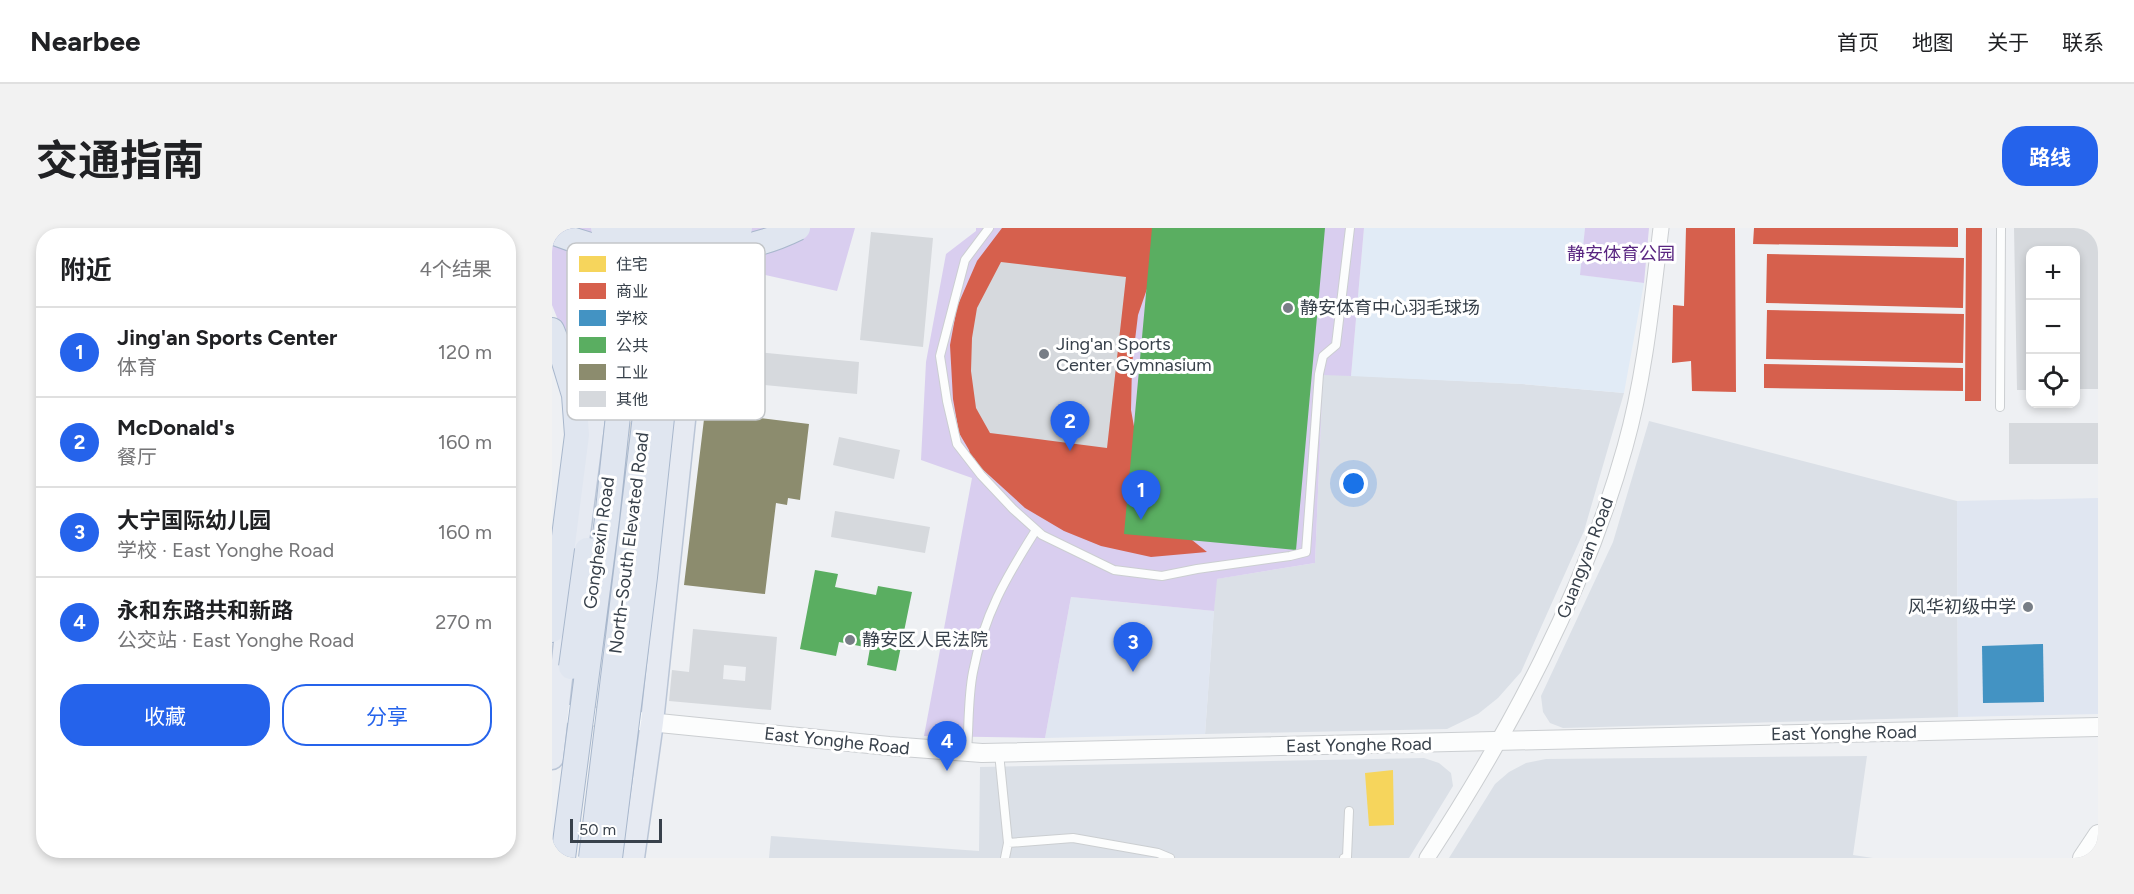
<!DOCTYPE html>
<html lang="zh">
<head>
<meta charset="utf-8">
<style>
	:root { --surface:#fff; --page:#f2f2f2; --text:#202124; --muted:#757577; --line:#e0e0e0; --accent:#2563eb }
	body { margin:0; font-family:Figtree,"Noto Sans SC",sans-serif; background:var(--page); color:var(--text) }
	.controls { position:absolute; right:18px; top:18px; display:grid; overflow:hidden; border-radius:12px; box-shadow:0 3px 9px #0003 }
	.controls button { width:54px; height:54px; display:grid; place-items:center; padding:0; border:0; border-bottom:2px solid var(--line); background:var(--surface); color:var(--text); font:30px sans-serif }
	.scale { position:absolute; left:18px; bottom:15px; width:92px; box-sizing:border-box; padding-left:6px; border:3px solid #38414b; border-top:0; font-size:16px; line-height:21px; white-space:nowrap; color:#38414b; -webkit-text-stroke:4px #fff; paint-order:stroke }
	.you { position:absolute; left:802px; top:256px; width:21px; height:21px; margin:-15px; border:4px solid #fff; border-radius:50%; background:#1a73e8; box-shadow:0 0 0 9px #1a73e833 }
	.badge { display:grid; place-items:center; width:39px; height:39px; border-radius:50%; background:var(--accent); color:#fff; font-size:20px; font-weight:700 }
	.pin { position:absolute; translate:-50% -50px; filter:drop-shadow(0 2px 3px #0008) }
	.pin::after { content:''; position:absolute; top:32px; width:21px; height:18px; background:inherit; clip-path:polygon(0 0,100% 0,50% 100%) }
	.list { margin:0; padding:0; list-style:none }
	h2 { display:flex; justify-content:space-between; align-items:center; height:78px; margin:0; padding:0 24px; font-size:26px }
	h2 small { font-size:20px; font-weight:400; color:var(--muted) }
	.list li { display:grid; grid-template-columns:39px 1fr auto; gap:18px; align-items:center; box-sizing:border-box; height:90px; padding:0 24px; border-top:2px solid var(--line) }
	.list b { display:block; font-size:22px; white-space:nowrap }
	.list p { margin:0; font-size:20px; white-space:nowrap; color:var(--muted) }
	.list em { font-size:20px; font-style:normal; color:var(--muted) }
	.actions { display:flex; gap:12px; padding:18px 24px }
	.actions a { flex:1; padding:14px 0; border:2px solid var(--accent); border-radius:24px; text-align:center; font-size:21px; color:var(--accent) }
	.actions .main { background:var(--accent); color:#fff }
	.icon { flex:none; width:33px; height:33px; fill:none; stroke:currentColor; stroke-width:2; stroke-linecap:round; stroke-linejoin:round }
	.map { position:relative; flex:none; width:1546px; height:630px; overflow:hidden; border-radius:24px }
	header { display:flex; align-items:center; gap:36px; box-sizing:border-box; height:84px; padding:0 30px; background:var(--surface); border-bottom:2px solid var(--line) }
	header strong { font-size:28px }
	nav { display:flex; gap:33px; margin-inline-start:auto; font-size:21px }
	.intro { display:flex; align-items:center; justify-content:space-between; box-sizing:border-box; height:144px; padding:0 36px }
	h1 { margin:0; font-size:42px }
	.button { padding:15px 27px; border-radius:24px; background:var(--accent); color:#fff; font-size:21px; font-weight:700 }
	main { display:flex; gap:36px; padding:0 36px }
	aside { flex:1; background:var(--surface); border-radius:24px; box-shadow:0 3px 9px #0003 }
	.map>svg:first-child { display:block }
</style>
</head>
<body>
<header>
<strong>Nearbee</strong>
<nav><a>首页</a><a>地图</a><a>关于</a><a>联系</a></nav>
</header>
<div class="intro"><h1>交通指南</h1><a class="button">路线</a></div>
<main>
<aside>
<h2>附近<small>4个结果</small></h2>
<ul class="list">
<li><span class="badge">1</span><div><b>Jing'an Sports Center</b><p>体育</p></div><em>120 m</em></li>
<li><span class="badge">2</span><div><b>McDonald's</b><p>餐厅</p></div><em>160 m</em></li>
<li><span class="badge">3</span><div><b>大宁国际幼儿园</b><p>学校 · East Yonghe Road</p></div><em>160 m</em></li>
<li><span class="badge">4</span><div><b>永和东路共和新路</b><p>公交站 · East Yonghe Road</p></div><em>270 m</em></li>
</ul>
<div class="actions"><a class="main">收藏</a><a>分享</a></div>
</aside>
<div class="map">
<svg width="1546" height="630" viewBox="0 0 1546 630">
	<rect width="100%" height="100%" fill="#eef0f3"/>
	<path fill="#dbe0e7" d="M771,146L970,156L1072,165L1032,303L969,444L946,470L926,486L895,501L653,506L664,351L763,335Z
		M1097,193L1405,273L1406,489L1011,500L998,495L991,484L989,468L1061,314Z
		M1315,528L1301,627L1321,630H897L943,556L957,544L974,535L994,531Z
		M872,530L887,535L899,545L901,558L857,630H217L219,608L427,623L428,539Z"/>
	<path fill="#e1ebf6" d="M812,0H1033L1029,47L1092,55L1072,165L970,156L799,148Z"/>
	<path fill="#e0e6f1" d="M1546,270V486L1406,489L1405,273Z
		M519,369L662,383L653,506L493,510Z"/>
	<path fill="#d9ceef" d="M0,0H45L35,102L27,144L0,77Z
		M174,0H303L285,63L168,37Z
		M424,0H812L799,148L771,147L763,335L665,351L662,383L519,369L493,510L372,508L420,250L369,232L374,134L394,26L424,3Z
		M1033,0H1097L1092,55L1028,47Z"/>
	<path fill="#f6d55c" d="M841,542L842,597L817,598L813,545Z"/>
	<path fill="#d6604d" d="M450,0H630L606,29L586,87L580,137L579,182L595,270L609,287L655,324L599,329L549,318L512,303L473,280L428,239L422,230H419L417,222L407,205L401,171L398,117L405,79L425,33Z
		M1134,0H1183L1184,164L1140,163L1139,133L1120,135L1121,77L1132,78Z
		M1202,0H1406V19L1201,16Z
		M1414,0H1430L1429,173H1413Z
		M1215,26L1412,30L1411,80L1214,75Z
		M1215,82L1412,86L1411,135L1214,131Z
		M1212,136L1411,140V163L1212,160Z"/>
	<path fill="#4393c3" d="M1491,416L1492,474L1431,475L1430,418Z"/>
	<path fill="#5aae61" d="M600,0H773L744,322L572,306Z
		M263,342L286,346L283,359L324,367L326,358L360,364L344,443L315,437L318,420L287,414L284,428L248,421Z"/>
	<path fill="#8c8c6e" d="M153,183L257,196L248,272L236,270L235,277L224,275L213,366L132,357Z"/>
	<path fill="#d6d9dd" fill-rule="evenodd" d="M1462,0H1546V161H1524V22H1478V162H1465Z
		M319,4L381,10L371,119L308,112Z
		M449,34L574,49L555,220L438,205L424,180L419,143L420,110L425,80Z
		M153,119L307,134L305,166L150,151Z
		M1457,195H1546V236H1457Z
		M287,209L348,222L342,251L281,237Z
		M283,283L378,299L373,325L279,309Z
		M141,401L225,409L219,482L117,473L120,442L137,444ZM172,437L194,439L193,453L171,451Z"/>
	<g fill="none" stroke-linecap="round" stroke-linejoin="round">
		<defs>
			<path id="service" d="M437,0L413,32L388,128L395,173L405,216L429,247L461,281L490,307L562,342L610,348L645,341L738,328L754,324L767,146L771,128L784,117L798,0
				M1448,179L1449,0
				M415,523C417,497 416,469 421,444C432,387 453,351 484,302
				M447,525L456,615L453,630
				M456,615L521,610L606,625L618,630
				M792,630L795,629L797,583"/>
			<path id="minor" d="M875,630C958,503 1032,366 1073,219C1093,148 1100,73 1109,0"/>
			<path id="tertiary" d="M17,486L337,518L430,525L1546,499
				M1530,630L1546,606"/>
			<path id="primary" d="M119,114L133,10
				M22,344L66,4
				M0,530L13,415
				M81,630L100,494L144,79L154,9"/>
			<path id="trunk" d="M0,102L9,124L22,167L25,207L0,402"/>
		</defs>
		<use href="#service" stroke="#cbced1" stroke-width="10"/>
		<use href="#minor" stroke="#cbced1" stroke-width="17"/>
		<use href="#tertiary" stroke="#cbced1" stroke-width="20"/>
		<use href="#primary" stroke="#bac5d6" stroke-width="25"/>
		<use href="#trunk" stroke="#a8b7cc" stroke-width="26"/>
		<use href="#service" stroke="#fcfdfd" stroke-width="8"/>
		<use href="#minor" stroke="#fcfdfd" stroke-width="15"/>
		<use href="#tertiary" stroke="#fcfdfd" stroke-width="18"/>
		<use href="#primary" stroke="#e6eaf2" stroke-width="22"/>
		<use href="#trunk" stroke="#e0e6f0" stroke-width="24"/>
		<defs>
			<path id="rail" d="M18,630L92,81L101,0
				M30,630L104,82L113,0"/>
		</defs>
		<use href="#rail" stroke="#dadada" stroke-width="6"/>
		<use href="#rail" stroke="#fff" stroke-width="4" stroke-dasharray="11" stroke-linecap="butt"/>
		<defs>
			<path id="trunk-bridge" d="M51,0C94,12 145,12 188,0
				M0,4C61,28 111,34 176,22C200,18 224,11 246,0
				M19,439L35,322
				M11,630L55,291L86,0
				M39,630L116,0
				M58,630L93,349L120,96"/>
		</defs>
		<use href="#trunk-bridge" stroke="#a8b7cc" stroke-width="26" stroke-linecap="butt"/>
		<use href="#trunk-bridge" stroke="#e0e6f0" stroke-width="24"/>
	</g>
	<g fill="#787e86" stroke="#fff" stroke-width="2">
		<circle cx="736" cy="80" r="6"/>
		<circle cx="492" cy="126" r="6"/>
		<circle cx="1476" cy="379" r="6"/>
		<circle cx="298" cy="412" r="6"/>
	</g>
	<g text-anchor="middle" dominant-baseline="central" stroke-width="6" stroke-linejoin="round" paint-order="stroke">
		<g font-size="18" fill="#592681" stroke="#fff">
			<text x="1069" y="26">静安体育公园</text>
		</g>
		<g font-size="18" fill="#38414b" stroke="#fff" text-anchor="start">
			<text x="748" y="80">静安体育中心羽毛球场</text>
			<text x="504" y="116">Jing'an Sports<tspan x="504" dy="21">Center Gymnasium</tspan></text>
			<text x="1464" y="379" text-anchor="end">风华初级中学</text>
			<text x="310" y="412">静安区人民法院</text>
		</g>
		<g font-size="18" fill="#38414b" stroke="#fff">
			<text transform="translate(47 315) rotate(-82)">Gonghexin Road</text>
			<text transform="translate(77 315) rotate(-83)">North-South Elevated Road</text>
			<text transform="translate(1033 330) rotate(-69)">Guangyan Road</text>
			<text transform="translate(1292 505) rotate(-1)">East Yonghe Road</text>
			<text transform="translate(285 513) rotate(6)">East Yonghe Road</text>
			<text transform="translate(807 517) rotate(-1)">East Yonghe Road</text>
		</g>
	</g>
	<rect x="15" y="15" width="198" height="177" rx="9" fill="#fff" stroke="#c3c6c9" stroke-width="1.5"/>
	<rect x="27" y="28" width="27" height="16" fill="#f6d55c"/>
	<rect x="27" y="55" width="27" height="16" fill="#d6604d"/>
	<rect x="27" y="82" width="27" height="16" fill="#4393c3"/>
	<rect x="27" y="109" width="27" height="16" fill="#5aae61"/>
	<rect x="27" y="136" width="27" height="16" fill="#8c8c6e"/>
	<rect x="27" y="163" width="27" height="16" fill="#d6d9dd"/>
	<g font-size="16" fill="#38414b">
		<text x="64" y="42">住宅</text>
		<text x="64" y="69">商业</text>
		<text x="64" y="96">学校</text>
		<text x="64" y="123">公共</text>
		<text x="64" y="150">工业</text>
		<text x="64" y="177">其他</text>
	</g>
</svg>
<div class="controls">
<button>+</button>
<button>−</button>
<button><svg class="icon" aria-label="locate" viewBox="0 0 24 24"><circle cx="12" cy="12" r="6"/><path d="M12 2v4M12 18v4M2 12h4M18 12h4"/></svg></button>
</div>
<div class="scale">50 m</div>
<div class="you"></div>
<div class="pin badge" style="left:589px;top:292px">1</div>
<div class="pin badge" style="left:518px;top:223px">2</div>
<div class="pin badge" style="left:581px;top:444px">3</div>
<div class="pin badge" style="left:395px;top:543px">4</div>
</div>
</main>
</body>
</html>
